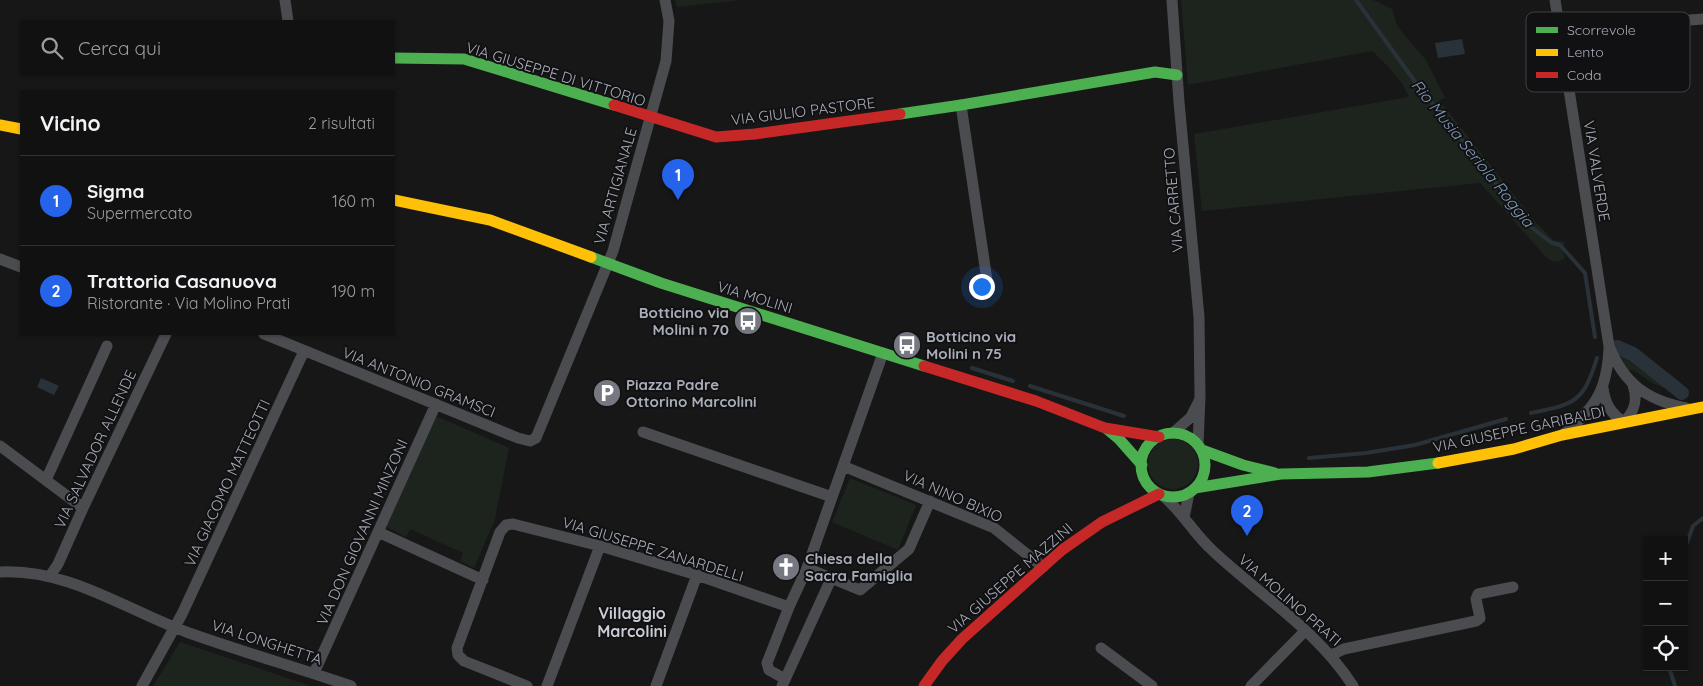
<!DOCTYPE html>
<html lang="it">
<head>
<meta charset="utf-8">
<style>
	:root { --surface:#111; --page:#1a1a1a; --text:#f1f3f6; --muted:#9c9d9f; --line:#303131; --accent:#2563eb }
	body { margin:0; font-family:Quicksand,sans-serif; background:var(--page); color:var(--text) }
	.controls { position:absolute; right:15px; bottom:15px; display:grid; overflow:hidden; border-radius:0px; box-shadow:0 1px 4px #0004 }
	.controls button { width:45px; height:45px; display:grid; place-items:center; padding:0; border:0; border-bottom:1px solid var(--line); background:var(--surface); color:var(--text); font:25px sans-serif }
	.you { position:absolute; left:981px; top:286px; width:18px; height:18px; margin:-12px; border:4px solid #fff; border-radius:50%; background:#1a73e8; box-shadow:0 0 0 8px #1a73e833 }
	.badge { display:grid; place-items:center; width:32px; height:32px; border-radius:50%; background:var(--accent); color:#fff; font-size:16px; font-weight:700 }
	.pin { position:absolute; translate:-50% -41px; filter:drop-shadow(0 1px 2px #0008) }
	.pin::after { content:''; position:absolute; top:26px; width:18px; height:15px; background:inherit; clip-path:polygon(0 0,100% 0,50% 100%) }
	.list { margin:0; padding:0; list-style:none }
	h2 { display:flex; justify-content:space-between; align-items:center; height:65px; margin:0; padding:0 20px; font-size:21px }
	h2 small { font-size:16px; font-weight:400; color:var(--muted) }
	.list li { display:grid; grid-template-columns:32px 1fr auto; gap:15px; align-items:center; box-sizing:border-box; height:90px; padding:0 20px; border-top:1px solid var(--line) }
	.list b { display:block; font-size:19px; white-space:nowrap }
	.list p { margin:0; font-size:16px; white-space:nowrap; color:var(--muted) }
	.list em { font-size:16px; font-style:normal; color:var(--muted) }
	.icon { flex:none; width:28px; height:28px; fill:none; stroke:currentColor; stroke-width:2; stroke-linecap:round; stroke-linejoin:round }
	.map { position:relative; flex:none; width:1703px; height:686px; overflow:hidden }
	.search { position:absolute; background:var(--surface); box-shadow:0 1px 4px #0004; left:20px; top:20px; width:375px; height:55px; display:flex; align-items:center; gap:12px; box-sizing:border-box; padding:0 18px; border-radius:0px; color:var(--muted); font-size:19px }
	.panel { position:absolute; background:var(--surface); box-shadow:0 1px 4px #0004; left:20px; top:90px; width:375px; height:245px; border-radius:0px }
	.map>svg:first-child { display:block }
</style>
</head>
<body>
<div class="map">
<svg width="1703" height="686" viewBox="0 0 1703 686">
	<rect width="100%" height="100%" fill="#171717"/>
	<path fill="#1d241e" d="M675,0H740L677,7Z
		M1181,0H1373L1392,9L1397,25L1406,37L1426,60L1445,98L1439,100L1440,101L1532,218L1550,237L1553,240L1565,242L1562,250L1565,258L1558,262L1552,261L1545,256L1480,183L1202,211L1194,134L1409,97C1401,78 1387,65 1372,51L1188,85Z
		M1616,350C1639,358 1658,378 1677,393L1652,383L1633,370L1627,371Z
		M436,416L509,448L495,519L474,568L460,561L463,553L410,529L406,537L385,526Z
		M1148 464a25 25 0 1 1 50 0a25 25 0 1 1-50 0Z
		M850,478L916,505L898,550L832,522Z
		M180,642L311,686H153Z"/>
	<path fill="#2a3239" d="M1462,39L1465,54L1438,58L1435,43Z
		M41,378L59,386L54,395L37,387Z"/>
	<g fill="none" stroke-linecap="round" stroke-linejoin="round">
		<path stroke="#2a3239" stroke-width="4" d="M1356,0L1416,83L1531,227L1552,243L1560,245L1585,273L1595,337
			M972,368L1013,381
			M1030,386L1124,416
			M1531,413C1575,404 1583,403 1597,358
			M1309,458L1366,453L1415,445L1506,419
			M1684,551L1693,526L1703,518
			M1669,667L1675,686"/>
		<path stroke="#2a3239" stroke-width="14" d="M1617,347L1633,354L1682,393"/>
		<path stroke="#4b4c50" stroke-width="11" d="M285,0L288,21
			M1172,0L1179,102L1199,317L1200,397L1198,445
			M1555,0L1609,346C1624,384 1647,400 1686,408
			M1560,30L1703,19
			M961,105L987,280
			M0,259L21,267
			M264,334L518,438L530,441L536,438L613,251L666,61L669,21L665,0
			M1603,388C1605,404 1611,414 1624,422C1635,411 1638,400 1633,385
			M643,432L832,497
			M1173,433L1191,417L1199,401
			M1564,434C1596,407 1607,390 1609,348
			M0,446L83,508
			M843,466L994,528L1043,567
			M46,480L107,346
			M1162,495C1182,511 1194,534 1213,551C1260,595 1318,631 1353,686
			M1184,518L1189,493
			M378,532L483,580
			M807,568L860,590L909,549L930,501
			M0,572C68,568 128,611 189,633C243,652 298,668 351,686
			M50,576L58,564L83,508L166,334
			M1101,648L1152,686
			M1331,655L1344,649L1476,621L1480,618L1476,599L1478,594L1513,587
			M314,673L436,404
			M785,679L769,670L767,663L789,607L807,568L883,353
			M142,686L182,614L304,351
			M527,686L464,661L458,655L457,648L500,532L506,525L513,524L600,546L697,575L789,607
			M547,686L600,546
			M656,686L697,575
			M782,686L831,579
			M1251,686L1305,631"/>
		<path stroke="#4caf50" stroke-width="11" d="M394,58L464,59L614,105
			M900,114L961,105L1155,72L1177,75
			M591,257L661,283L924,366
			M1107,429L1119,439L1142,465
			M1141 465a32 32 0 1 1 64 0a32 32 0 1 1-64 0Z
			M1202,450L1243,465L1275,473
			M1195,488L1281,474L1368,472L1438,463"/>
		<path stroke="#ffc107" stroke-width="11" d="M0,125L21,129
			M394,200L490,220L591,257
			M1438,463L1514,449L1562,435L1703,407"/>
		<path stroke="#c62828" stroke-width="11" d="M614,105L716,137L755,134L900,114
			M924,366L1036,401L1105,428L1159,437
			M924,686L942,661L962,639L1062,550L1102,522L1159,494"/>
	</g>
	<defs>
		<symbol id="bus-disc" viewBox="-11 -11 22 22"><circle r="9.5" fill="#757880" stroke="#111113"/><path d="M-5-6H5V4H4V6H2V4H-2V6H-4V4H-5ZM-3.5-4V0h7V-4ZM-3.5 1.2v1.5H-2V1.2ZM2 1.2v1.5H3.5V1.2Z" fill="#fff"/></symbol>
		<symbol id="parking-disc" viewBox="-11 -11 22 22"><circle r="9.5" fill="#757880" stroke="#111113"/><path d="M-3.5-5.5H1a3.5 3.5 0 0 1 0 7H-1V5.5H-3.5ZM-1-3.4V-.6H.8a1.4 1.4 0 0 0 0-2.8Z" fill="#fff"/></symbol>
		<symbol id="church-disc" viewBox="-11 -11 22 22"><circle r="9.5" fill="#757880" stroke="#111113"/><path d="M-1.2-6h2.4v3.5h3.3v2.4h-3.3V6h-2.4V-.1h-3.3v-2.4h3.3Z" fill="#fff"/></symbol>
	</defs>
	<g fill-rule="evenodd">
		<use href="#bus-disc" x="732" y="305" width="32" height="32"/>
		<use href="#bus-disc" x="891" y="329" width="32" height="32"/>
		<use href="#parking-disc" x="591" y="377" width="32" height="32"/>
		<use href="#church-disc" x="770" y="551" width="32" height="32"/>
	</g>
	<g text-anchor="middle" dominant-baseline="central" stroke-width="4" stroke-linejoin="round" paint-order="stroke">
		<g font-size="15" fill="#a8adb8" stroke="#111113">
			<text transform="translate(556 74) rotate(17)">VIA GIUSEPPE DI VITTORIO</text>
			<text transform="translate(803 111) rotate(-7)">VIA GIULIO PASTORE</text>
			<text transform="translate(1597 171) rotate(81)">VIA VALVERDE</text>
			<text transform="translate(615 186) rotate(-74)">VIA ARTIGIANALE</text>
			<text transform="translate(1173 200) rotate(-95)">VIA CARRETTO</text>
			<text transform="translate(755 297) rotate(17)">VIA MOLINI</text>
			<text transform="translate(419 382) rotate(22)">VIA ANTONIO GRAMSCI</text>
			<text transform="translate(1519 429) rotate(-12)">VIA GIUSEPPE GARIBALDI</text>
			<text transform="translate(95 449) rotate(-65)">VIA SALVADOR ALLENDE</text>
			<text transform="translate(227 483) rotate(-65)">VIA GIACOMO MATTEOTTI</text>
			<text transform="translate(953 496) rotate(24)">VIA NINO BIXIO</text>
			<text transform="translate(362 532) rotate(-66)">VIA DON GIOVANNI MINZONI</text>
			<text transform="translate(653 549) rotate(17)">VIA GIUSEPPE ZANARDELLI</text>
			<text transform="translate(1010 578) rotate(-41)">VIA GIUSEPPE MAZZINI</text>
			<text transform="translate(1290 600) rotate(41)">VIA MOLINO PRATI</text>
			<text transform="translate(267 642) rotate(18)">VIA LONGHETTA</text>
		</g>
		<g font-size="15" font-weight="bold" fill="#a8adb8" stroke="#111113" text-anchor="start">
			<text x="729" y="312" text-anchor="end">Botticino via<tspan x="729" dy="17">Molini n 70</tspan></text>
			<text x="926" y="336">Botticino via<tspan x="926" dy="17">Molini n 75</tspan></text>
			<text x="626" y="384">Piazza Padre<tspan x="626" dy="17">Ottorino Marcolini</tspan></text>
			<text x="805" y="558">Chiesa della<tspan x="805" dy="17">Sacra Famiglia</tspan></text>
		</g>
		<g font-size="16" font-style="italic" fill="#7f9bb3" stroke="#111113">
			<text transform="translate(1473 153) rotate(51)">Rio Musia Seriola Roggia</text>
		</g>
		<g font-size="16" font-weight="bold" fill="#c9ccd4" stroke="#111113">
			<text x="632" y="613">Villaggio<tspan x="632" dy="18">Marcolini</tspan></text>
		</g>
	</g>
	<rect x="1526" y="12" width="164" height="80" rx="8" fill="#111113" stroke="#3e4045" stroke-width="1"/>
	<rect x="1536" y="27" width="22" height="6" fill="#4caf50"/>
	<rect x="1536" y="49" width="22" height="7" fill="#ffc107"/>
	<rect x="1536" y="72" width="22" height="6" fill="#c62828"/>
	<g font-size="14" fill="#a8adb8">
		<text x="1567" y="35">Scorrevole</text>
		<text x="1567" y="57">Lento</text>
		<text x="1567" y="80">Coda</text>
	</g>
</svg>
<div class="controls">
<button>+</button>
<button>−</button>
<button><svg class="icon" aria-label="locate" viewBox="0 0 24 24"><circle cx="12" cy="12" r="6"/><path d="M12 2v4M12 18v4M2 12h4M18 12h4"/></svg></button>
</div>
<div class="you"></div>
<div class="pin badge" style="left:678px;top:200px">1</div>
<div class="pin badge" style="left:1247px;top:536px">2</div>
<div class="search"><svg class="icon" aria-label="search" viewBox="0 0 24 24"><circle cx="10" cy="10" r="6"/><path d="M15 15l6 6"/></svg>Cerca qui</div>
<section class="panel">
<h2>Vicino<small>2 risultati</small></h2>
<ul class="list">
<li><span class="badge">1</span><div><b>Sigma</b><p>Supermercato</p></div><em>160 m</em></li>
<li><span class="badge">2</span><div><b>Trattoria Casanuova</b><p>Ristorante · Via Molino Prati</p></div><em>190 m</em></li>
</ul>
</section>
</div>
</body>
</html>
